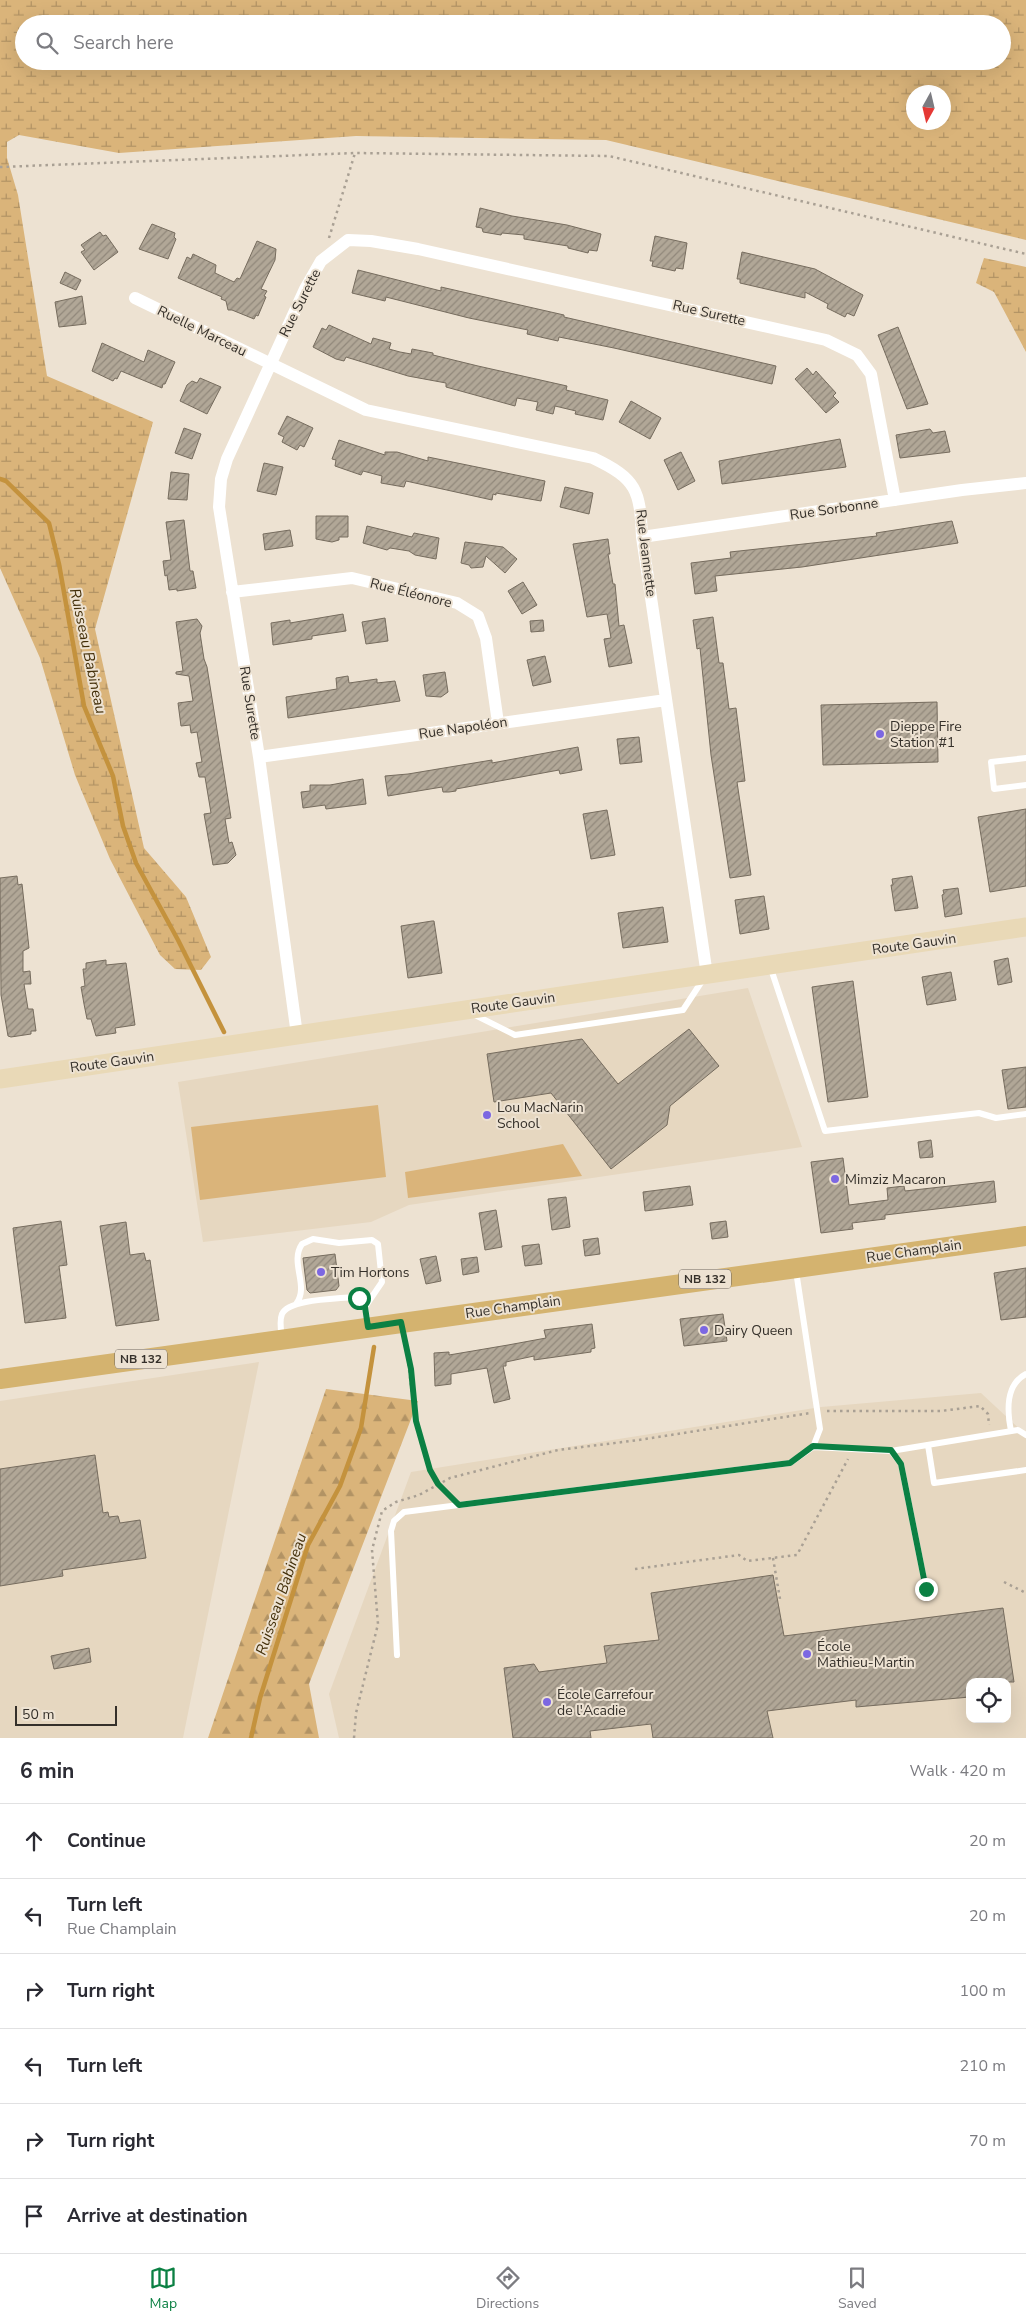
<!DOCTYPE html>
<html lang="en">
<head>
<meta charset="utf-8">
<style>
	:root { --surface:#fff; --page:#f2f2f3; --text:#2b2b33; --muted:#7c7c81; --line:#e1e1e2; --accent:#0b8043 }
	body { margin:0; font-family:"Nunito Sans",sans-serif; background:var(--page); color:var(--text) }
	.controls { position:absolute; right:15px; bottom:15px; display:grid; overflow:hidden; border-radius:10px; box-shadow:0 5px 20px #0002 }
	.controls button { width:45px; height:45px; display:grid; place-items:center; padding:0; border:0; border-bottom:1px solid var(--line); background:var(--surface); color:var(--text); font:25px sans-serif }
	.compass { position:absolute; left:906px; top:85px; width:45px; height:45px; border-radius:50%; background:var(--surface); box-shadow:0 5px 20px #0002; rotate:188deg }
	.scale { position:absolute; left:15px; bottom:12px; width:102px; box-sizing:border-box; padding-left:5px; border:2px solid #35302a; border-top:0; font-size:14px; line-height:18px; white-space:nowrap; color:#35302a; -webkit-text-stroke:4px #ede2d2; paint-order:stroke }
	.stop { position:absolute; width:15px; height:15px; margin:-11px; border:4px solid #0b8043; border-radius:50%; background:#fff }
	.stop.end { background:#0b8043; border-color:#fff; box-shadow:0 1px 5px #0008 }
	.list { margin:0; padding:0; list-style:none }
	h2 { display:flex; justify-content:space-between; align-items:center; height:65px; margin:0; padding:0 20px; font-size:21px }
	h2 small { font-size:16px; font-weight:400; color:var(--muted) }
	.list li { display:grid; grid-template-columns:32px 1fr auto; gap:15px; align-items:center; box-sizing:border-box; height:75px; padding:0 20px; border-top:1px solid var(--line) }
	.list b { display:block; font-size:19px; white-space:nowrap }
	.list p { margin:0; font-size:16px; white-space:nowrap; color:var(--muted) }
	.list em { font-size:16px; font-style:normal; color:var(--muted) }
	.icon { flex:none; width:28px; height:28px; fill:none; stroke:currentColor; stroke-width:2; stroke-linecap:round; stroke-linejoin:round }
	.map { position:relative; flex:none; width:1026px; height:1738px; overflow:hidden }
	.search { position:absolute; background:var(--surface); box-shadow:0 5px 20px #0002; left:15px; right:15px; top:15px; height:55px; display:flex; align-items:center; gap:12px; box-sizing:border-box; padding:0 18px; border-radius:28px; color:var(--muted); font-size:19px }
	.sheet { height:515px; background:var(--surface) }
	nav { display:flex; justify-content:space-around; align-items:center; box-sizing:border-box; height:70px; border-top:1px solid var(--line); background:var(--surface); font-size:14px; color:var(--muted) }
	nav a { display:grid; justify-items:center; gap:2px }
	nav .on { color:var(--accent) }
	.map>svg:first-child { display:block }
</style>
</head>
<body>
<div class="map">
<svg width="1026" height="1738" viewBox="0 0 1026 1738">
	<defs>
		<pattern id="forest-firs" width="22" height="20" patternUnits="userSpaceOnUse" patternTransform="scale(1.25)"><rect width="22" height="20" fill="#dab47a"/><path d="M5 1l3.5 6h-7zM16 11l3.5 6h-7z" fill="#b29364"/></pattern>
		<pattern id="wetland-marsh" width="20" height="14" patternUnits="userSpaceOnUse" patternTransform="scale(1.25)"><rect width="20" height="14" fill="#dab47a"/><path d="M1 5h8M5 5V1M11 12h8M15 12V8" fill="none" stroke="#b29364"/></pattern>
		<pattern id="building-hatch" width="6" height="6" patternUnits="userSpaceOnUse" patternTransform="scale(1.25)"><rect width="6" height="6" fill="#b1a797"/><path d="M-1 1l2-2M0 6l6-6M5 7l2-2" fill="none" stroke="#91887b"/></pattern>
	</defs>
	<rect width="100%" height="100%" fill="#ede2d2"/>
	<path fill="#e6d7c0" fill-rule="evenodd" d="M748,988L802,1147L409,1205L371,1222L203,1242L178,1082Z
		M259,1362L183,1738H0V1401Z
		M981,1393L1026,1435V1738H339L329,1694L411,1472L821,1407ZM970,1682H1007V1719H970Z"/>
	<path fill="url(#forest-firs)" d="M326,1389L418,1401L309,1684L319,1738H208Z"/>
	<path fill="url(#wetland-marsh)" fill-rule="evenodd" d="M0,0H1026V240L606,140L356,136L119,153L19,135L7,142V158L18,195L47,376L153,422L95,629L144,848L186,897L211,957L201,970L175,969L160,955L110,859L75,775L40,658L0,568ZM24,24H1002V61H24ZM914,92H944V122H914Z
		M984,258L1026,267V352L994,292L976,283Z"/>
	<path fill="#dab47a" d="M378,1105L386,1177L200,1200L191,1127Z
		M563,1144L582,1176L408,1198L405,1172Z"/>
	<g fill="none" stroke-linecap="round" stroke-linejoin="round">
		<path stroke="#c4923d" stroke-width="4.5" d="M0,479L6,481L49,523L59,564L84,706L113,776L123,826L136,863L178,940L224,1032
			M251,1738L260,1698L308,1545L340,1486L361,1428L374,1347"/>
	</g>
	<path fill="url(#building-hatch)" stroke="#766c5e" d="M480,208L512,216L567,225L601,234L597,251L589,250L588,253L568,248V246L524,239V235L502,233L501,235L483,232L482,228L476,227Z
		M152,224L175,233L174,237L176,239L168,259L139,249Z
		M100,232L103,236L106,235L118,252L94,270L81,252L85,250L81,245Z
		M655,236L687,243L683,269L676,268L675,271L652,266L653,261H650Z
		M257,241L276,249L275,260L261,289L267,291L264,296L266,297L258,316L256,315L254,319L232,310H228L226,301L221,299L222,297L178,278L187,257L191,259L193,254L216,265L215,273L234,282L237,278L240,279Z
		M742,252L815,269L863,295L854,316L847,313L845,317L827,308L828,304L805,292V298L740,283V279H737Z
		M358,270L441,291V287L564,315V317L776,366L772,384L614,348L559,337L558,341L527,334L528,330L469,318L386,297L385,301L352,293Z
		M65,272L81,280L76,290L60,283Z
		M82,296L86,324L59,327L55,302Z
		M329,325L371,344L373,338L391,343L389,349L400,352L411,354L412,349L433,353V355L478,366L567,386L566,390L608,400L603,420L575,414L576,411L555,406L553,414L536,410L538,402L517,398L515,406L446,387V383L408,376L346,357L344,361L336,359L313,347L322,328L326,330Z
		M898,327L928,404L907,409L878,335Z
		M102,343L144,362L148,350L175,362L165,384H163L162,388L121,371L117,379L115,378L113,381L92,371Z
		M807,368L813,375L816,371L836,393L833,396L839,402L826,413L795,379Z
		M200,378L221,387L207,414L180,401L187,385L192,381L197,383Z
		M631,401L661,418L650,439L619,422Z
		M287,416L313,428L304,447L300,445L297,450L282,442L284,437L278,434Z
		M184,428L201,434L192,459L175,453Z
		M930,429L933,433L945,431L950,452L900,458L896,435Z
		M840,439L846,467L722,484L719,461Z
		M339,440L385,455V452H397L428,461V457L545,481L541,501L496,493V495L493,494L492,500L406,481L404,487L381,483L382,476L363,471L361,475L335,466L336,460L332,459Z
		M681,452L695,481L678,490L664,460Z
		M264,463L283,467L276,495L257,491Z
		M171,472L189,474L187,500L168,499Z
		M565,487L593,493L589,514L560,507Z
		M316,516H348V537H339V540L332,542L316,539Z
		M184,520L190,571H193L196,588L177,591V589L169,590L167,575L165,576L163,561L171,560L166,522Z
		M952,521L958,543L802,567L715,576L717,591L695,594L691,563L731,558L730,552L877,536L876,533Z
		M367,526L412,537L414,533L439,538L436,559L415,555L409,551L390,548L387,550L363,543Z
		M290,530L293,546L265,550L263,534Z
		M608,539L610,554H608L613,584H615L619,626L624,625L632,663L609,667L604,639L611,638L607,614L587,617L573,544Z
		M465,542L503,547L517,559L505,573L486,556L483,567L471,568L469,565L461,563Z
		M523,582L537,605L522,614L508,591Z
		M343,614L346,631L312,636V639L273,645L271,623L290,620V623Z
		M713,617L719,663H723L729,709L736,708L745,781L737,782L751,875L730,878L711,755L700,648L697,649L693,620Z
		M385,618L388,641L366,644L362,622Z
		M197,619L202,626L200,633L204,659L207,667L229,805L231,818L225,819L229,843L232,842L236,855L228,863L213,865L204,814L211,813L205,777H199L196,763L202,762L197,732L191,733L190,725L181,726L178,703L193,701L189,676L176,674V672L183,671L176,622Z
		M543,620L544,631L531,632L530,621Z
		M545,656L551,682L533,686L527,660Z
		M445,672L448,692L441,697L426,696L423,675Z
		M348,676L349,683L377,679V683L395,681L400,701L288,718L286,697L337,689L336,678Z
		M937,702L938,762L823,765L821,705Z
		M639,737L642,762L620,764L617,739Z
		M578,747L582,770L560,774L559,770L456,789V791L449,792H443L442,787L388,796L385,776L408,774L492,760V763Z
		M363,779L366,804L326,809L325,805L303,808L301,792L310,791V785H330Z
		M1026,809V886L990,892L978,817Z
		M607,810L615,855L591,859L583,814Z
		M17,876L18,885L22,884L29,948L23,951V972L30,971L31,984H24L28,1009H33L36,1031H31V1034L11,1037L8,1036L1,995L0,878Z
		M912,876L918,908L895,911L891,885H893L892,879Z
		M958,888L962,914L945,917L942,895L944,894L943,890Z
		M764,896L769,929L740,934L735,900Z
		M663,907L668,942L623,948L618,913Z
		M432,921H434L442,973L408,978L401,926Z
		M1008,958L1012,982L998,985L994,961Z
		M106,960V965L126,963L135,1025L115,1028L116,1033L96,1036L91,1019H87L84,1004L81,987L85,986L83,969H86V963Z
		M951,972L956,1000L927,1005L922,977Z
		M853,981L868,1097L828,1102L812,987Z
		M689,1029L719,1066L670,1106L667,1125L611,1169L551,1093L494,1102L487,1054L582,1039L618,1084Z
		M1026,1067V1107L1008,1109L1002,1070Z
		M931,1140L933,1157L920,1158L918,1142Z
		M843,1158L849,1205L888,1200L887,1188L904,1186L905,1191L994,1181L996,1202L885,1215V1219L852,1223L853,1229L821,1233L811,1162Z
		M690,1186L693,1205L645,1211L643,1192Z
		M566,1197L570,1227L552,1230L548,1199Z
		M496,1210L502,1247L485,1250L479,1213Z
		M61,1221L67,1265L59,1266L66,1318L25,1323L13,1228Z
		M726,1221L728,1237L712,1239L710,1223Z
		M126,1222L130,1255L144,1253L146,1261L150,1260L159,1320L116,1326L100,1226Z
		M598,1238L600,1254L585,1256L583,1240Z
		M539,1244L542,1264L525,1266L522,1246Z
		M335,1254L339,1286L336,1290L310,1293L307,1290L303,1258Z
		M436,1256L441,1281L426,1284L420,1259Z
		M477,1257L479,1272L463,1275L461,1259Z
		M1026,1268V1317L1001,1320L994,1273Z
		M723,1314L727,1341L684,1346L680,1319Z
		M592,1324L595,1348L591,1349V1352L534,1360V1356L506,1362V1366H503L510,1399L494,1403L487,1368L451,1374V1384L435,1386L434,1353L449,1352V1355L508,1345L546,1338L544,1330Z
		M95,1455L103,1513L108,1512L109,1517L118,1516L120,1523L140,1520L146,1558L62,1570L63,1576L0,1586V1469Z
		M773,1575L784,1636L1003,1608L1014,1682H970V1697L856,1707V1700L767,1711L773,1738H653L651,1724L590,1731L591,1738H513L504,1668L534,1664L539,1672L607,1663L604,1646L659,1640L651,1593Z
		M89,1648L91,1662L54,1669L51,1656Z"/>
	<g fill="none" stroke-linecap="round" stroke-linejoin="round">
		<path stroke="#a9a094" stroke-width="2.5" stroke-dasharray="2.5 4" stroke-linecap="butt" d="M0,167L355,153L609,156L1026,254
			M329,238L355,153
			M404,1338C415,1390 410,1458 451,1497
			M827,1411H941L980,1406L988,1414L989,1425
			M773,1558L780,1599
			M635,1569L739,1555L747,1561L797,1555L848,1459
			M1004,1582L1026,1593
			M354,1738L356,1713L378,1624L372,1550L382,1511L396,1502L419,1495L450,1478L558,1450L639,1440L810,1413"/>
		<path stroke="#fff" stroke-width="6" d="M1026,758L991,762L994,789L1026,785
			M770,966L825,1131L979,1113L996,1118L1026,1114
			M473,1014L515,1035L683,1010L704,978
			M296,1304C310,1286 289,1263 302,1244L313,1239L339,1243L372,1240L378,1244L382,1282L365,1307
			M282,1338C281,1330 279,1321 282,1314C289,1299 337,1299 353,1297C367,1300 366,1313 368,1326
			M1011,1431C1007,1411 1005,1385 1026,1374
			M928,1445L934,1483L1026,1470
			M813,1447L891,1451L1018,1430L1026,1435
			M891,1451L901,1464L926,1589
			M397,1655L391,1531L394,1521L404,1512L790,1463L813,1447L820,1429L796,1271"/>
		<path stroke="#fff" stroke-width="12" d="M135,298L366,410L593,458C637,479 640,490 642,537L707,975
			M642,537L962,490L1026,483
			M232,592L352,578L457,603L478,616L486,638L498,723
			M259,757L666,700
			M297,1035L259,757L219,507L221,479L227,459L305,289L321,261L348,240L371,241L418,249L826,340L857,355L871,374L895,500"/>
		<path stroke="#e9d9b7" stroke-width="19" d="M0,1079L1026,927"/>
		<path stroke="#d4b36f" stroke-width="20" d="M0,1379L1026,1236"/>
	</g>
	<g fill="none" stroke-linecap="round" stroke-linejoin="round">
		<path stroke="#0b8043" stroke-width="6" d="M359,1298L365,1307L368,1327L401,1322L411,1369L416,1421L430,1470L438,1484L459,1505L790,1463L813,1446L891,1450L901,1464L926,1589"/>
	</g>
	<g fill="#7c67e2" stroke="#ede2d2" stroke-width="2">
		<circle cx="880" cy="734" r="5"/>
		<circle cx="487" cy="1115" r="5"/>
		<circle cx="835" cy="1179" r="5"/>
		<circle cx="321" cy="1272" r="5"/>
		<circle cx="704" cy="1330" r="5"/>
		<circle cx="807" cy="1654" r="5"/>
		<circle cx="547" cy="1702" r="5"/>
	</g>
	<g text-anchor="middle" dominant-baseline="central" stroke-width="4" stroke-linejoin="round" paint-order="stroke">
		<g fill="#ede2d2" stroke="#6c655c" stroke-width="1">
			<rect x="679" y="1269.5" width="52" height="19" rx="4"/>
			<rect x="115" y="1349.5" width="52" height="19" rx="4"/>
		</g>
		<g font-size="12" font-weight="bold" fill="#35302a">
			<text x="705" y="1279">NB 132</text>
			<text x="141" y="1359">NB 132</text>
		</g>
		<g font-size="14" fill="#35302a" stroke="#ede2d2">
			<text transform="translate(300 303) rotate(-63)">Rue Surette</text>
			<text transform="translate(709 313) rotate(13)">Rue Surette</text>
			<text transform="translate(202 331) rotate(26)">Ruelle Marceau</text>
			<text transform="translate(834 509) rotate(-8)">Rue Sorbonne</text>
			<text transform="translate(646 553) rotate(83)">Rue Jeannette</text>
			<text transform="translate(411 593) rotate(14)">Rue Éléonore</text>
			<text transform="translate(250 703) rotate(81)">Rue Surette</text>
			<text transform="translate(463 728) rotate(-8)">Rue Napoléon</text>
			<text transform="translate(914 944) rotate(-8)">Route Gauvin</text>
			<text transform="translate(513 1003) rotate(-8)">Route Gauvin</text>
			<text transform="translate(112 1062) rotate(-8)">Route Gauvin</text>
			<text transform="translate(914 1251) rotate(-8)">Rue Champlain</text>
			<text transform="translate(513 1307) rotate(-8)">Rue Champlain</text>
		</g>
		<g font-size="14" fill="#35302a" stroke="#ede2d2" text-anchor="start">
			<text x="890" y="726">Dieppe Fire<tspan x="890" dy="16">Station #1</tspan></text>
			<text x="497" y="1107">Lou MacNarin<tspan x="497" dy="16">School</tspan></text>
			<text x="845" y="1179">Mimziz Macaron</text>
			<text x="331" y="1272">Tim Hortons</text>
			<text x="714" y="1330">Dairy Queen</text>
			<text x="817" y="1646">École<tspan x="817" dy="16">Mathieu-Martin</tspan></text>
			<text x="557" y="1694">École Carrefour<tspan x="557" dy="16">de l'Acadie</tspan></text>
		</g>
		<g font-size="15" font-style="italic" fill="#422e08" stroke="#ede2d2">
			<text transform="translate(88 651) rotate(78)">Ruisseau Babineau</text>
			<text transform="translate(281 1594) rotate(-71)">Ruisseau Babineau</text>
		</g>
	</g>
</svg>
<div class="controls">
<button><svg class="icon" aria-label="locate" viewBox="0 0 24 24"><circle cx="12" cy="12" r="6"/><path d="M12 2v4M12 18v4M2 12h4M18 12h4"/></svg></button>
</div>
<svg class="compass" viewBox="-18 -18 36 36"><path d="M0-13l5 13h-10z" fill="#e53935"/><path d="M0 13l5-13h-10z" fill="#7c7c81"/></svg>
<div class="scale">50 m</div>
<div class="stop" style="left:359px;top:1298px"></div>
<div class="stop end" style="left:926px;top:1589px"></div>
<div class="search"><svg class="icon" aria-label="search" viewBox="0 0 24 24"><circle cx="10" cy="10" r="6"/><path d="M15 15l6 6"/></svg>Search here</div>
</div>
<section class="sheet">
<h2>6 min<small>Walk · 420 m</small></h2>
<ul class="list">
<li><svg class="icon" aria-label="ahead" viewBox="0 0 24 24"><path d="M12 20V5M6 11l6-6 6 6"/></svg><div><b>Continue</b></div><em>20 m</em></li>
<li><svg class="icon" aria-label="left" viewBox="0 0 24 24"><path d="M17 20v-9H6M10 6l-5 5 5 5"/></svg><div><b>Turn left</b><p>Rue Champlain</p></div><em>20 m</em></li>
<li><svg class="icon" aria-label="right" viewBox="0 0 24 24"><path d="M7 20v-9h11M14 6l5 5-5 5"/></svg><div><b>Turn right</b></div><em>100 m</em></li>
<li><svg class="icon" aria-label="left" viewBox="0 0 24 24"><path d="M17 20v-9H6M10 6l-5 5 5 5"/></svg><div><b>Turn left</b></div><em>210 m</em></li>
<li><svg class="icon" aria-label="right" viewBox="0 0 24 24"><path d="M7 20v-9h11M14 6l5 5-5 5"/></svg><div><b>Turn right</b></div><em>70 m</em></li>
<li><svg class="icon" aria-label="arrive" viewBox="0 0 24 24"><path d="M6 21V4h12l-3 4 3 4H6"/></svg><div><b>Arrive at destination</b></div></li>
</ul>
</section>
<nav>
<a class="on"><svg class="icon" aria-label="map" viewBox="0 0 24 24"><path d="M3 6l6-2 6 2 6-2v14l-6 2-6-2-6 2zM9 4v14M15 6v14"/></svg>Map</a>
<a><svg class="icon" aria-label="directions" viewBox="0 0 24 24"><path d="M12 3l9 9-9 9-9-9zM9 14v-3h6M13 9l2 2-2 2"/></svg>Directions</a>
<a><svg class="icon" aria-label="saved" viewBox="0 0 24 24"><path d="M7 4h10v16l-5-4-5 4z"/></svg>Saved</a>
</nav>
</body>
</html>
